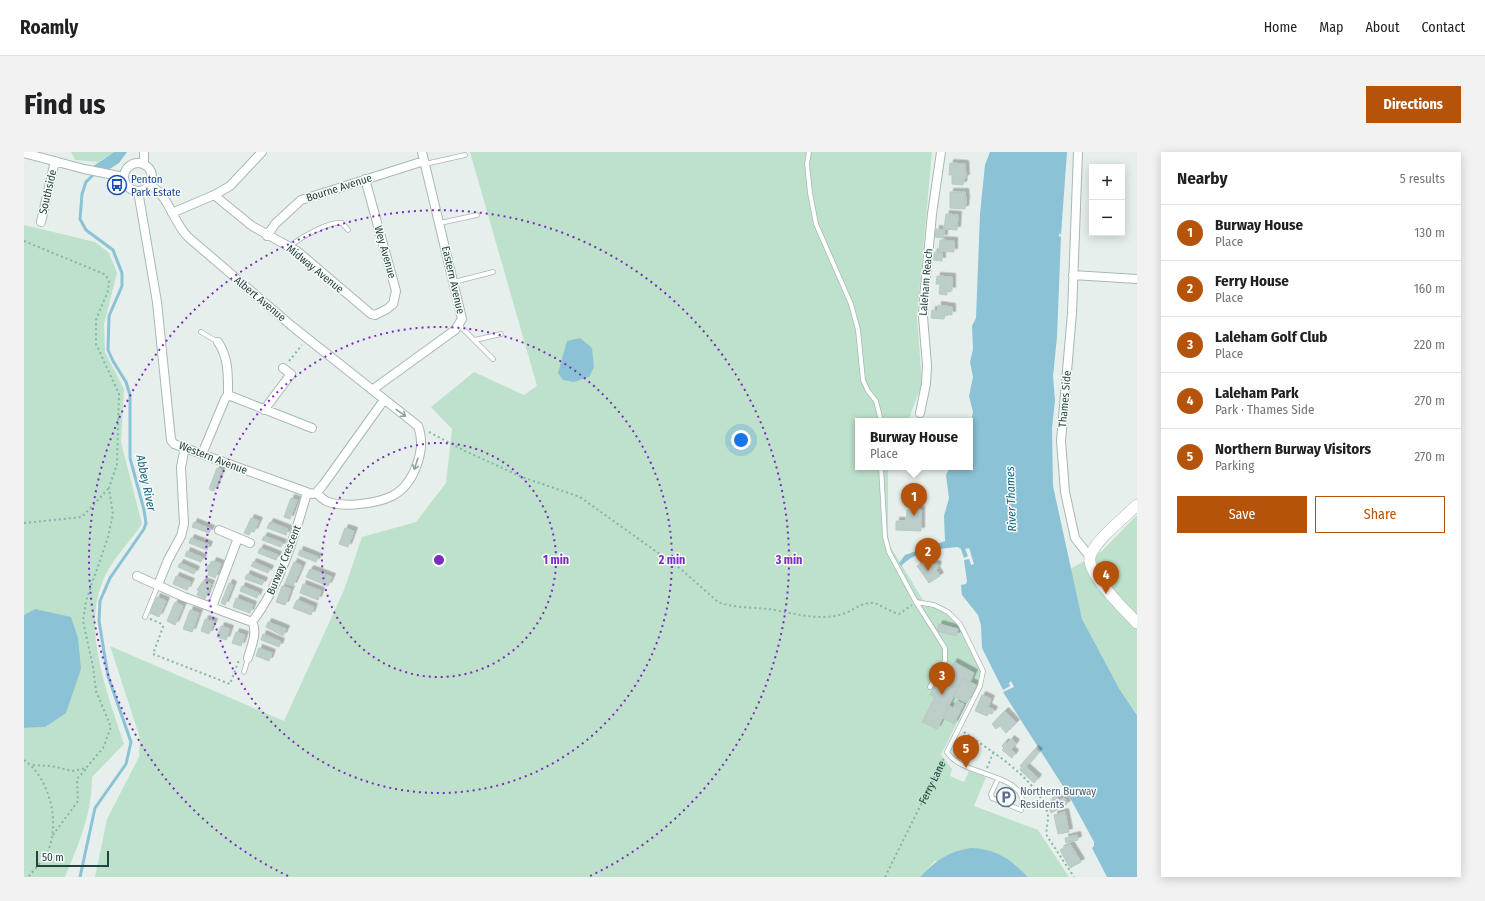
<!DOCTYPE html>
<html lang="en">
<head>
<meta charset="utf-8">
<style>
	:root { --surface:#fff; --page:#f2f2f2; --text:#202124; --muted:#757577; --line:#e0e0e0; --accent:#b45309 }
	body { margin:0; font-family:"Fira Sans Condensed",sans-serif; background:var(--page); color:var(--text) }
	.controls { position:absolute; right:12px; top:12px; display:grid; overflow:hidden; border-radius:0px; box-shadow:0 2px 10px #0003 }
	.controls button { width:36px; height:36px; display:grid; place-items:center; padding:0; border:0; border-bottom:1px solid var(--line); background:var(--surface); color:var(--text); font:20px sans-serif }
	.scale { position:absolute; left:12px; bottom:10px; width:73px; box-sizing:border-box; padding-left:4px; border:2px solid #23433e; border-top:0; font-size:11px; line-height:14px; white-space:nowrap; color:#23433e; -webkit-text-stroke:3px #f7fbf9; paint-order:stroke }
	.you { position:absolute; left:717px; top:288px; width:14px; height:14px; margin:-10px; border:3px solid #fff; border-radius:50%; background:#1a73e8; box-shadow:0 0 0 6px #1a73e833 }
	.badge { display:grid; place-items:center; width:26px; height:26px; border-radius:50%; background:var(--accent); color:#fff; font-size:13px; font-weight:700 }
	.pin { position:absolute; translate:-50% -33px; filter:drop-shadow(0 1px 2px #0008) }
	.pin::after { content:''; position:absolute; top:21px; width:14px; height:12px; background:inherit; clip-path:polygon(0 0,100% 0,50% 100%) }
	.popup { position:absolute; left:831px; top:266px; width:118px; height:52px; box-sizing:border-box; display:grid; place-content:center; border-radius:0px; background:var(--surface); filter:drop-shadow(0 1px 3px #0005); font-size:13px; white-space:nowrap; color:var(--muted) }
	.popup b { font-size:15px; color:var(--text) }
	.popup::after { content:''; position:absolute; left:50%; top:100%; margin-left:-8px; border:8px solid transparent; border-top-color:var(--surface) }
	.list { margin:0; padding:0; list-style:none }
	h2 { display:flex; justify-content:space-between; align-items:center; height:52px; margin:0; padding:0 16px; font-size:17px }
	h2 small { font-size:13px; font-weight:400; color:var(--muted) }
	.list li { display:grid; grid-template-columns:26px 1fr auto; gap:12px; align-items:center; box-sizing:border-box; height:56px; padding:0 16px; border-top:1px solid var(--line) }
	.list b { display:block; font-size:15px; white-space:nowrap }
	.list p { margin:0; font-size:13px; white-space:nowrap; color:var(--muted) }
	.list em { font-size:13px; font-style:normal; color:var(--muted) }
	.actions { display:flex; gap:8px; padding:12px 16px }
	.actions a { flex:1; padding:9px 0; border:1px solid var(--accent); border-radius:0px; text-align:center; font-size:14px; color:var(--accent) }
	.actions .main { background:var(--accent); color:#fff }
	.map { position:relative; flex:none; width:1113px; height:725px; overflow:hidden; border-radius:0px }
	header { display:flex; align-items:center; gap:24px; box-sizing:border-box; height:56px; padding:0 20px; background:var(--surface); border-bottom:1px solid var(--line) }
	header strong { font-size:19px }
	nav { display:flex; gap:22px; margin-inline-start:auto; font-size:14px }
	.intro { display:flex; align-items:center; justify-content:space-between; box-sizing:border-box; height:96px; padding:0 24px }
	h1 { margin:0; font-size:28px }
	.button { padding:10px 18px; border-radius:0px; background:var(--accent); color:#fff; font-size:14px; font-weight:700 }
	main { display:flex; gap:24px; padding:0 24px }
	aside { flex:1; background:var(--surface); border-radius:0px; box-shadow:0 2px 10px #0003 }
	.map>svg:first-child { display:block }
</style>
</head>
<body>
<header>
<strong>Roamly</strong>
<nav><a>Home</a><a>Map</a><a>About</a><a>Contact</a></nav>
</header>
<div class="intro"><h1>Find us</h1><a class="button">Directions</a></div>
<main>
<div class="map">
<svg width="1113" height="725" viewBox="0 0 1113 725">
	<defs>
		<filter id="shadow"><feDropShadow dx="3.5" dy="-3.5" stdDeviation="0" flood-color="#0004"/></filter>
	</defs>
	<rect width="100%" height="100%" fill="#e6efec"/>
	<path fill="#bee1cc" d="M47,0H90L74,10L51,8Z
		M446,0H908L893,165L898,232L884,269H834V315H864V382L866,394L899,448L924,460L936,472L959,519L917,603L928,617L926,624L940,630L945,619L962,625L950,654L1014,678L1045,725H1004L991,712L911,709L896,725H71L83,667L115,605L116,586L86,494L260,569L320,438L338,385L392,370L422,331L428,277L407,255L450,220L500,243L513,234Z
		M0,73L71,90L85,101L93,121L80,172L81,200L100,237L97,290L118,372C107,388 89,407 81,424C56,475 84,542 100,592L68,625C68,662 55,691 41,725H0V576L21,575L11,457L0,463Z
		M1113,363V562L1096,538L1058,467L1046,417L1078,399Z"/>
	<path fill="#8bc2d6" d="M90,0H103L95,11L84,18L68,15Z
		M966,0H1043L1037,83L1035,81V85L1037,84L1033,185L1029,224L1031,248L1028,276L1029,334L1058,467L1096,538L1113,563V725H1083L1068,696L1070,694V690L1044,642L979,540L990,535L987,529L985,531L986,534L979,538L958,496L957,473L954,463L938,443L937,433L942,432L943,429L940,408L945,407L947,413L950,412L945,396L941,397L944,404L940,406L937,397L934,395C913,397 893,398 877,414L875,411L881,403L921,389L920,364L925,346L922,323L926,315H946V274L949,260L945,244L949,225L946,210L949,197L948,174L952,166L956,62L961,13Z
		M556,186L568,196L570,215L565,225L550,230L539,228L534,221L543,189Z
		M11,457L47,465L54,486L57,517L42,561L21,575L0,576V463Z
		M947,696C972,697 987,707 1004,725H896C911,709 925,699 947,696Z"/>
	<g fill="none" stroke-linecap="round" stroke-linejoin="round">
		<path stroke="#8bc2d6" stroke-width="3" d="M56,725L71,656L102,612L107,590L84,524L75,469L76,449L86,426L120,377L122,371L120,358L106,306V243L102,230L89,209L84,198L85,164L98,134V121L89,98L62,78L56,67L58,42L62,30L72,20"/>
	</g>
	<path fill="#bdcdc9" stroke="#b7cac4" filter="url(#shadow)" d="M926,11L941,12L942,26H940L939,33L928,32V23H925Z
		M926,40H941L942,48L941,57L926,56Z
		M922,62L934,63L933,78L920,77Z
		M912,77L920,78V86L911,85Z
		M916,88L930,89V100L915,99Z
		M910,100L918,101V109L909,108Z
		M913,124L928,125V139L923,138V143L915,142L916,132H912Z
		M914,153L928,155V163L921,162L920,167L907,166L908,158L914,159Z
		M193,316L198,318L190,339L185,337Z
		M267,346L273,348L266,367L260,365Z
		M883,358H897V379L872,378V369H882Z
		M227,366L235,369L230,380L227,379L225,383L220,381Z
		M170,370L187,377L185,381L168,375Z
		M246,370L264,377L262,383L243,376Z
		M321,376L330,379L324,395L315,392Z
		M240,384L259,391L257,395L238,388Z
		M167,386L185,393L183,398L165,391Z
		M236,396L254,403L252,408L234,401Z
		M276,398L294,405L292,410L274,403Z
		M163,399L179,406L177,410L161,404Z
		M904,407L908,413L913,412L914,414L912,418L916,424L905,431L893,414Z
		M189,409L197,412L191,426L184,423L185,419L182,418L184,413L187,414Z
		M229,410L246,417L244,421L227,414Z
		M270,410L278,414L269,434L261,431Z
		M156,411L172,418L170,422L154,415Z
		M286,417L308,425L304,434L282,425Z
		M223,422L240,429L238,433L221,427Z
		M152,424L167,430L163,438L149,432Z
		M179,429L187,432L181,447L173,443L175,439L173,438Z
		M205,431L209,433L201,453L197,451Z
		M279,432L297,439L294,448L276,441Z
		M218,434L235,441L233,446L216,439Z
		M258,434L267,437L261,453L252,450Z
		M133,445L142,449L135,465L126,461Z
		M212,446L229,453L226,461L209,455Z
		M273,448L290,455L287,463L269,456Z
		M151,450L159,454L151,473L143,469Z
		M166,458L175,461L168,480L159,477Z
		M181,467L190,470L185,482L177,479Z
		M244,470L262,477L259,484L242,475Z
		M915,472L934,477L932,484L913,479Z
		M197,474L206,477L202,488L193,485Z
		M212,480L221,483L217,494L208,491Z
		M239,482L257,490L255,495L237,488Z
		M235,496L248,501L245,509L232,504Z
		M930,510L950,521L946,530L939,526L913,577L898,570L911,545L906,543L916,524L921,527Z
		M939,526L952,533L943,551L929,544Z
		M958,543L967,547L964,555L970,558L968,562L965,561L963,564L951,559Z
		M933,549L940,552L930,572L919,566L925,554L929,556Z
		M981,559L992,571L982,581L976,574L972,577L968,572Z
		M987,587L992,591L987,598L991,601L988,606L978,598L980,596L978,594L981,590L983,592Z
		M1011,597L1015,600L1002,615L1014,626L1010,631L996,618L998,615L996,614Z
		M1031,644L1036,648L1040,646L1043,652L1027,661L1023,652L1029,649L1028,646Z
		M1041,660L1045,680L1034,682L1030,663Z
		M1053,683L1054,688L1042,691L1041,686Z
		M1046,692L1057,710L1046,716L1036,698Z"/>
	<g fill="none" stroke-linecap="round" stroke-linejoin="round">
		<defs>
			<path id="lane" d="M785,0L783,12L786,41L792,72L827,152L834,178L839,228L844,239L852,249L857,269
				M401,12L441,3
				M416,71L453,63
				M266,94C276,86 305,69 318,71L324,78
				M430,130L469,120
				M435,173L469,207
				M177,180L194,190
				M451,188L477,182
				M857,315L861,385L865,400L892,450L921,496V509L906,535
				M892,450L910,453L924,460L936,472L959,519L956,534L923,600C936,622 986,621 997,643C999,648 998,653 997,658L968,646L967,642L974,627
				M121,465L134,433
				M220,520L224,506"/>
			<path id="street" d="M1054,0L1048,161L1037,289L1041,340L1051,386L1066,405
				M0,1L60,17L100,25
				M100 25a14 14 0 1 1 28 0a14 14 0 1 1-28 0Z
				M120,12V0
				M126,33C145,44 149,70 164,85L269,175L394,274C403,297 390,333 368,344C352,352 318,356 302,349C298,347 295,343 292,341
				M114,39L133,150L147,288L150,292L288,342L292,341L299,333L360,248
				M190,43L206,34L238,0
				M148,61L190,43L228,74L273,99L347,162L351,163L363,157L369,152L372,139L341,27
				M17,70L31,9
				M243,84L251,72L277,48L400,9
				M1049,123L1113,127
				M194,190C205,206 204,225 204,243
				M348,238L431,178L438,167L398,0
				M240,258L267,222L259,216
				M896,261L902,232L903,213L899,165L900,146L908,62L917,0
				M178,302L201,247L204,243L288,276
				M195,378L226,391
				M113,424L160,445L228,470C234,480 227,495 224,506
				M134,433L144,408L157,384L160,372L157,315L161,295
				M188,455L214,386
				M228,470C257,432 270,386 283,341"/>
			<path id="secondary" d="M1113,353C1101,365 1070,389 1066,405C1062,421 1102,459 1113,471"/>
		</defs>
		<use href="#lane" stroke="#a8b8b4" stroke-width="5.5"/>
		<use href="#street" stroke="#a8b8b4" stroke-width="10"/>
		<use href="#secondary" stroke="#a3bcb6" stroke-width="12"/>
		<g stroke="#84b4ab" stroke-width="2" stroke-dasharray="2 3" stroke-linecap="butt">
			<path d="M0,89L80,122L85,128L84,139L72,168V192L95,242L93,312L85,336L89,362L84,385L62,449L59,469L69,515L72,539L87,575L79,596L62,616L48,619L28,614L8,613"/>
			<path d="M265,209L278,193"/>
			<path d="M405,280L439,298L498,325L556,345L658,418L694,450C709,456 727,455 743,457C767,460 791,469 815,463C826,461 836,451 847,451C854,450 865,460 875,462L888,453"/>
			<path d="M0,371L58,365L85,336"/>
			<path d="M126,467L138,472L139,475L129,502L206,532L215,508"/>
			<path d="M940,580C968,600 1011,625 1023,659C1026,667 1021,676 1023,684L1050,725"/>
			<path d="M0,608C26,626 37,672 23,701C19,709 10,718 4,725"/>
			<path d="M963,616L969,601"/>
			<path d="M29,683L54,649L53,627L62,617"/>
			<path id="s1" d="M861,725L920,606"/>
		</g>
		<use href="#lane" stroke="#fff" stroke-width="4"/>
		<use href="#street" stroke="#fff" stroke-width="8"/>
		<use href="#secondary" stroke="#fff" stroke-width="11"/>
	</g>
	<defs><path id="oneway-shaft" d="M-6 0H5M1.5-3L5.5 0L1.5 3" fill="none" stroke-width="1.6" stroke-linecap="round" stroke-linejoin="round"/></defs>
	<g stroke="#91a19e">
		<use href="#oneway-shaft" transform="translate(377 261) rotate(36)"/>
		<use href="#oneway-shaft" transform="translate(392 312) rotate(108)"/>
	</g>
	<g fill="none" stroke="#7b2cbf" stroke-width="2" stroke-dasharray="2 4">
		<circle cx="415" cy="408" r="117"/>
		<circle cx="415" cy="408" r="233"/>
		<path d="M264 724A350 350 0 1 1 566 724"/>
	</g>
	<defs>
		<symbol id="bus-ring" viewBox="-11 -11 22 22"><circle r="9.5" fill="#f7fbf9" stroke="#1a4fb4" stroke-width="1.5"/><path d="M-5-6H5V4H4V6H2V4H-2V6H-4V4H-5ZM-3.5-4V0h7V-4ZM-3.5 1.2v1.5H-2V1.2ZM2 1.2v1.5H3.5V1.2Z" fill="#1a4fb4"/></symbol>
		<symbol id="parking-ring" viewBox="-11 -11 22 22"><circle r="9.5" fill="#f7fbf9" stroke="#5c6f8a" stroke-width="1.5"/><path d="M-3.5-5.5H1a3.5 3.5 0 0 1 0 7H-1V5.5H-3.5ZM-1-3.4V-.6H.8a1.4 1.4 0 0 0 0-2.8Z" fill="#5c6f8a"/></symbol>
	</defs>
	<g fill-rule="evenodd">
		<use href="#bus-ring" x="82" y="22" width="22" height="22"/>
		<use href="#parking-ring" x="971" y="634" width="22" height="22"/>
	</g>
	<g text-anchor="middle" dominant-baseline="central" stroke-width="3" stroke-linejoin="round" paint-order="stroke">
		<g font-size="11" fill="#164399" stroke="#f7fbf9" text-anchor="start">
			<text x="107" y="27">Penton<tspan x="107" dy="13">Park Estate</tspan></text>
		</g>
		<g font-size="11" fill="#23433e" stroke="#f7fbf9">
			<text transform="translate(315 36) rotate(-18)">Bourne Avenue</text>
			<text transform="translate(24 40) rotate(-77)">Southside</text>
			<text transform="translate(361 100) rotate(74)">Wey Avenue</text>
			<text transform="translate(291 117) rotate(39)">Midway Avenue</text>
			<text transform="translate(429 128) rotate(77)">Eastern Avenue</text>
			<text transform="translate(902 130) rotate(-85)">Laleham Reach</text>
			<text transform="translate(236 147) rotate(40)">Albert Avenue</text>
			<text transform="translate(1041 247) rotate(-85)">Thames Side</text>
			<text transform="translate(189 306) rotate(21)">Western Avenue</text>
			<text transform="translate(260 408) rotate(-68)">Burway Crescent</text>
			<text stroke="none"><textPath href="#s1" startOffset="106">Ferry Lane</textPath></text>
		</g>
		<g font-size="11" fill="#4e5e75" stroke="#f7fbf9" text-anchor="start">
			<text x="996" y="639">Northern Burway<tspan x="996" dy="13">Residents</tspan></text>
		</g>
		<g font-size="12" font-style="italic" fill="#196483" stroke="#f7fbf9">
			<text transform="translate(122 331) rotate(78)">Abbey River</text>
			<text transform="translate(987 347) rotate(-92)">River Thames</text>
		</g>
	</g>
	<circle cx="415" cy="408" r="6" fill="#7b2cbf" stroke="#f7fbf9" stroke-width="2"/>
	<g font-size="12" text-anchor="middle" font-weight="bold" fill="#7b2cbf" stroke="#f7fbf9" stroke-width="3" stroke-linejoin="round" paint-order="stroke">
		<text x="532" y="412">1 min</text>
		<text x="648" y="412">2 min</text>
		<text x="765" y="412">3 min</text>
	</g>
</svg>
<div class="controls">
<button>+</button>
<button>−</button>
</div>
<div class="scale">50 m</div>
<div class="you"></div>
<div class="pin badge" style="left:890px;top:364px">1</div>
<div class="popup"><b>Burway House</b>Place</div>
<div class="pin badge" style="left:904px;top:419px">2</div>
<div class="pin badge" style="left:918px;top:543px">3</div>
<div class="pin badge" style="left:1082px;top:442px">4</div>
<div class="pin badge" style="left:942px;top:616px">5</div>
</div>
<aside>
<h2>Nearby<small>5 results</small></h2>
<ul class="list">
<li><span class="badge">1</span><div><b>Burway House</b><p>Place</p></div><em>130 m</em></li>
<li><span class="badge">2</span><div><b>Ferry House</b><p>Place</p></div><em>160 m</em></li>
<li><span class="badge">3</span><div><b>Laleham Golf Club</b><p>Place</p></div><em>220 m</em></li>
<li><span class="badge">4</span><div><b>Laleham Park</b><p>Park · Thames Side</p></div><em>270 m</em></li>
<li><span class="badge">5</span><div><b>Northern Burway Visitors</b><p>Parking</p></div><em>270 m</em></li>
</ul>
<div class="actions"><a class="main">Save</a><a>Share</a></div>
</aside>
</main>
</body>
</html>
